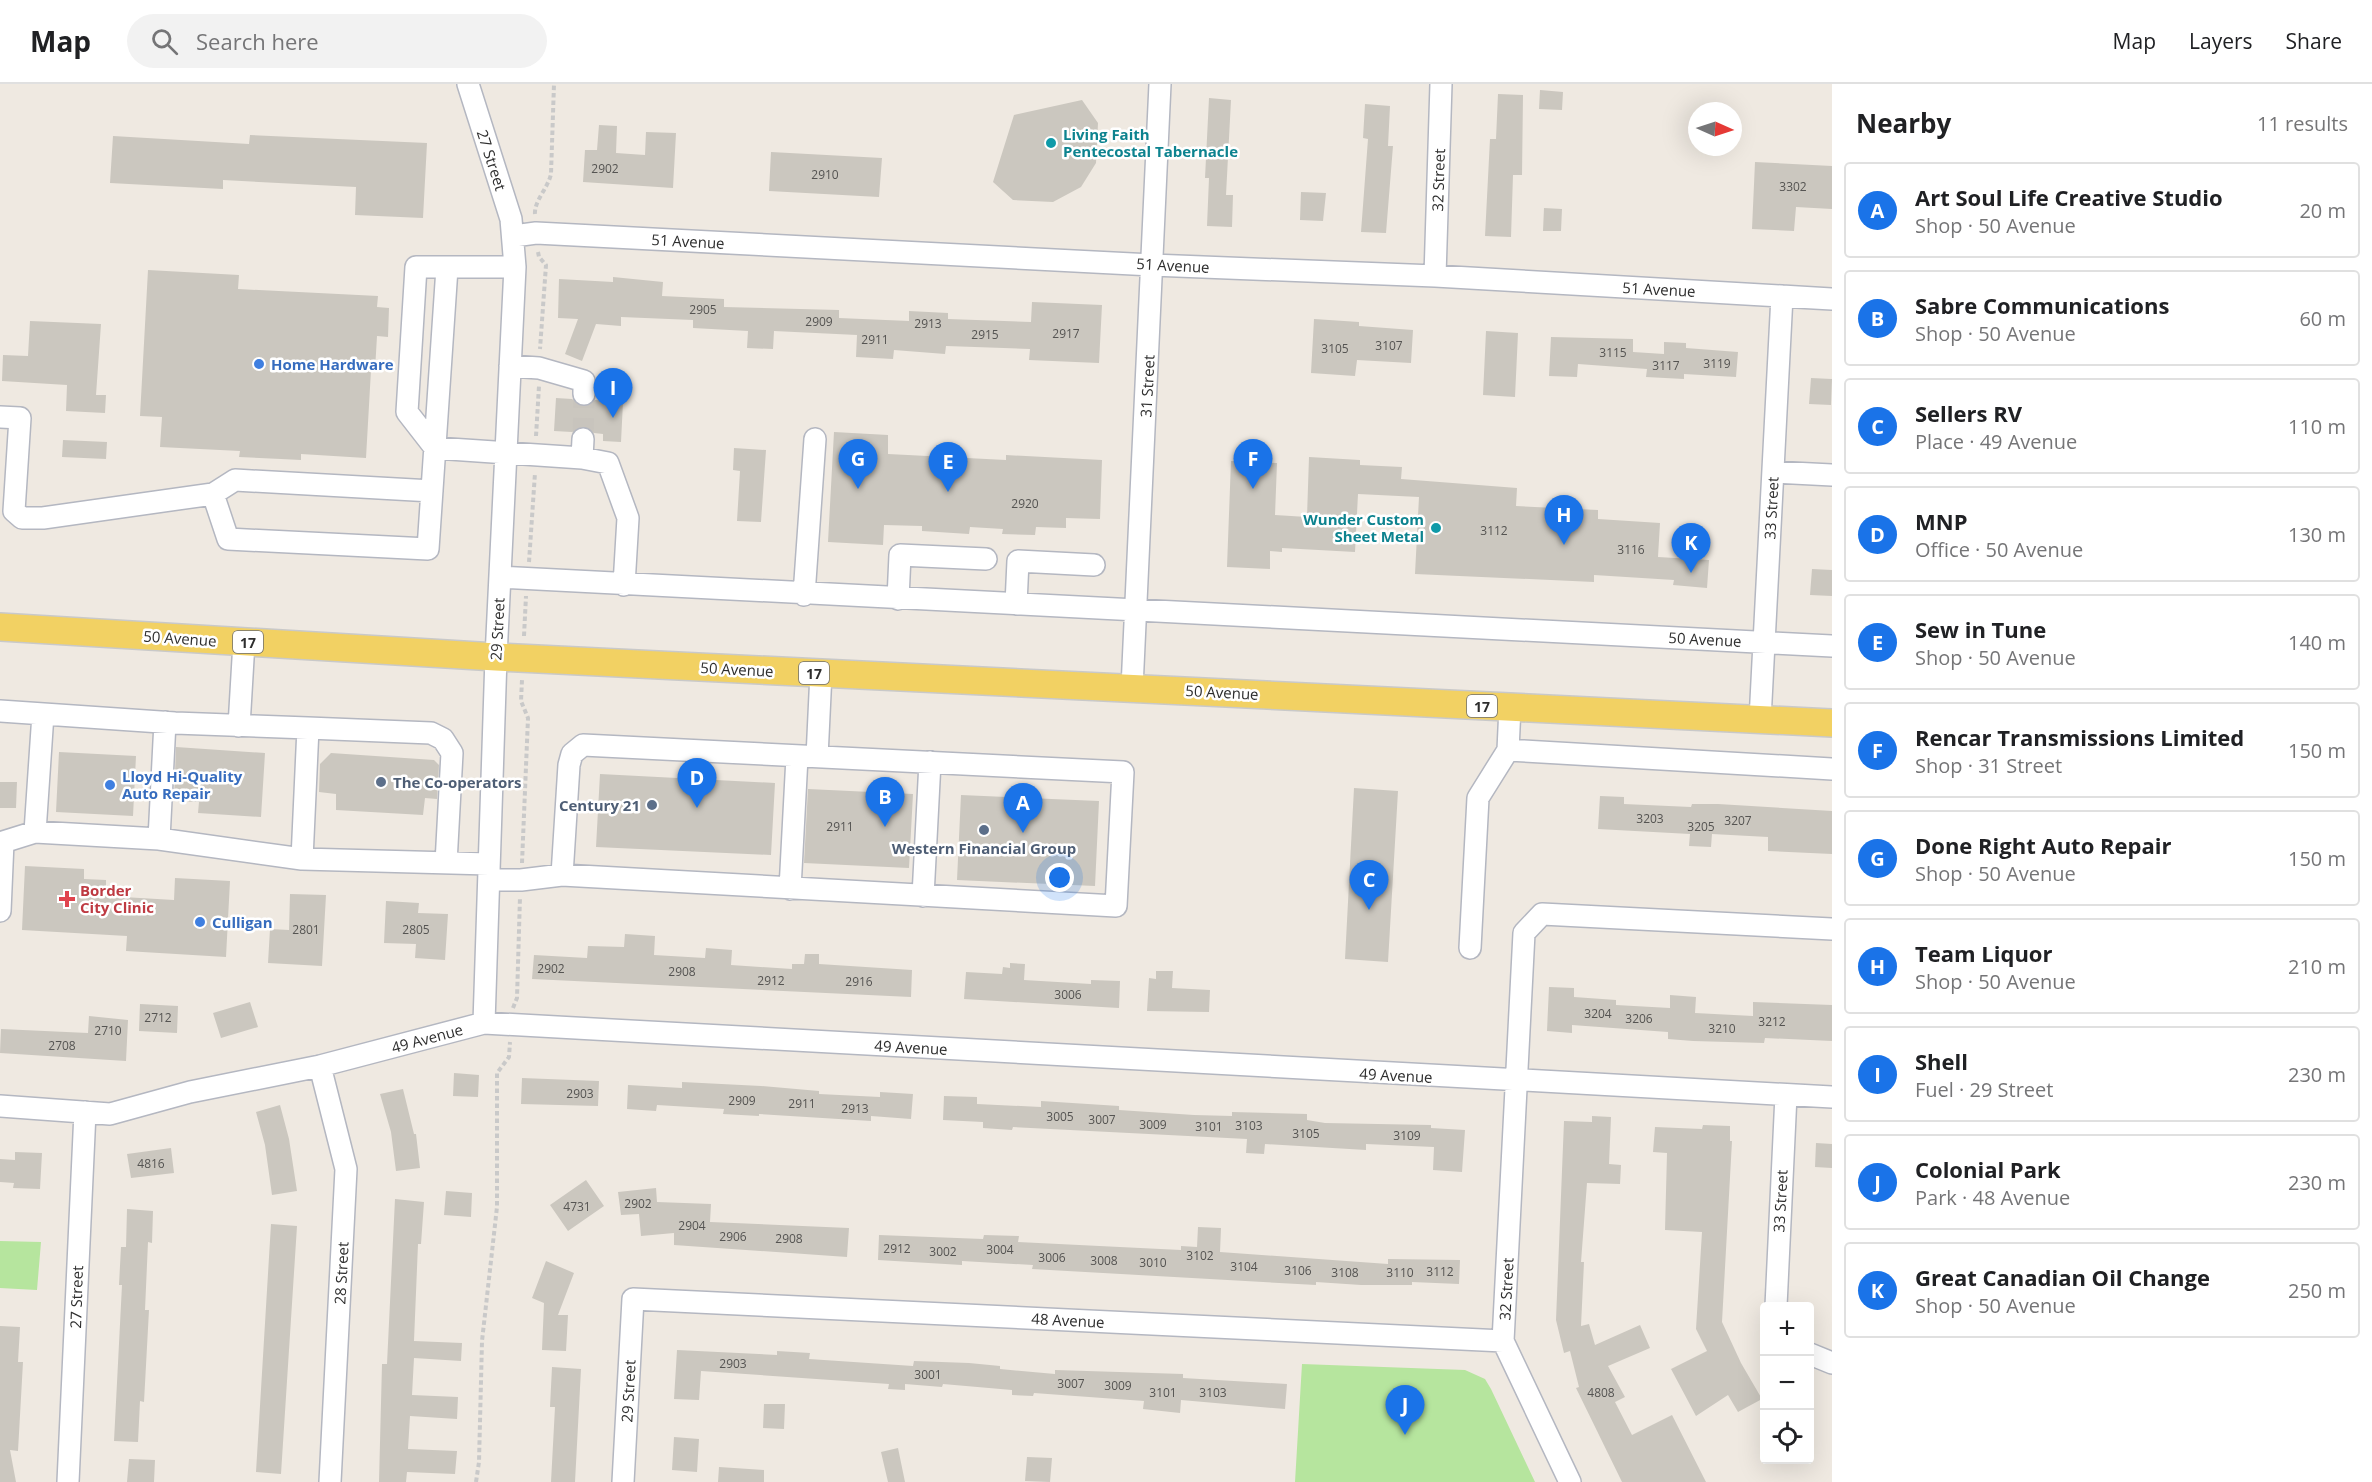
<!DOCTYPE html>
<html lang="en">
<head>
<meta charset="utf-8">
<style>
	:root { --surface:#fff; --page:#f2f2f2; --text:#202124; --muted:#757577; --line:#e0e0e0; --accent:#1a73e8 }
	body { margin:0; font-family:"Open Sans",sans-serif; background:var(--page); color:var(--text) }
	.controls { position:absolute; right:18px; bottom:18px; display:grid; overflow:hidden; border-radius:6px; box-shadow:0 6px 24px #0002 }
	.controls button { width:54px; height:54px; display:grid; place-items:center; padding:0; border:0; border-bottom:2px solid var(--line); background:var(--surface); color:var(--text); font:30px sans-serif }
	.compass { position:absolute; left:1688px; top:18px; width:54px; height:54px; border-radius:50%; background:var(--surface); box-shadow:0 6px 24px #0002; rotate:93deg }
	.you { position:absolute; left:1060px; top:794px; width:21px; height:21px; margin:-15px; border:4px solid #fff; border-radius:50%; background:#1a73e8; box-shadow:0 0 0 9px #1a73e833 }
	.badge { display:grid; place-items:center; width:39px; height:39px; border-radius:50%; background:var(--accent); color:#fff; font-size:20px; font-weight:700 }
	.pin { position:absolute; translate:-50% -50px; filter:drop-shadow(0 2px 3px #0008) }
	.pin::after { content:''; position:absolute; top:32px; width:21px; height:18px; background:inherit; clip-path:polygon(0 0,100% 0,50% 100%) }
	.list { margin:0; padding:0; list-style:none }
	h2 { display:flex; justify-content:space-between; align-items:center; height:78px; margin:0; padding:0 24px; font-size:26px }
	h2 small { font-size:20px; font-weight:400; color:var(--muted) }
	.list li { display:grid; grid-template-columns:39px 1fr auto; gap:18px; align-items:center; box-sizing:border-box; height:96px; margin:0 12px 12px; padding:0 12px; border:2px solid var(--line); border-radius:6px }
	.list b { display:block; font-size:22px; white-space:nowrap }
	.list p { margin:0; font-size:20px; white-space:nowrap; color:var(--muted) }
	.list em { font-size:20px; font-style:normal; color:var(--muted) }
	.icon { flex:none; width:33px; height:33px; fill:none; stroke:currentColor; stroke-width:2; stroke-linecap:round; stroke-linejoin:round }
	.map { position:relative; flex:none; width:1832px; height:1398px; overflow:hidden }
	header { display:flex; align-items:center; gap:36px; box-sizing:border-box; height:84px; padding:0 30px; background:var(--surface); border-bottom:2px solid var(--line) }
	header strong { font-size:28px }
	nav { display:flex; gap:33px; margin-inline-start:auto; font-size:21px }
	.search { width:420px; height:54px; background:var(--page); display:flex; align-items:center; gap:15px; box-sizing:border-box; padding:0 21px; border-radius:33px; color:var(--muted); font-size:22px }
	main { display:flex }
	aside { flex:1; background:var(--surface) }
	.map>svg:first-child { display:block }
</style>
</head>
<body>
<header>
<strong>Map</strong>
<div class="search"><svg class="icon" aria-label="search" viewBox="0 0 24 24"><circle cx="10" cy="10" r="6"/><path d="M15 15l6 6"/></svg>Search here</div>
<nav><a>Map</a><a>Layers</a><a>Share</a></nav>
</header>
<main>
<div class="map">
<svg width="1832" height="1398" viewBox="0 0 1832 1398">
	<rect width="100%" height="100%" fill="#efe9e1"/>
	<path fill="#b6e59e" d="M0,1157L41,1158L37,1206L0,1204Z
		M1302,1280L1465,1286L1485,1295L1491,1305L1535,1398H1295Z"/>
	<path fill="#cbc7bf" d="M1540,6L1563,8L1562,26L1539,25Z
		M1498,10L1523,11L1522,91H1513L1511,153L1485,152L1490,55H1496Z
		M1209,14L1231,16L1226,111H1233L1232,143L1207,142L1209,94H1205Z
		M1082,16L1098,39L1096,79L1081,103L1053,118L1013,116L993,98L1014,31Z
		M1365,20L1390,22L1388,62H1393L1386,149L1361,148L1368,55L1363,54Z
		M599,41L617,42L616,69L645,71L646,48L676,49L673,104L583,98L585,66H597Z
		M250,51L427,59L423,134L355,131L356,103L223,96V105L110,99L113,52L249,60Z
		M771,68L882,74L879,113L769,107Z
		M1755,78L1832,82V125L1796,123L1794,147L1752,145Z
		M1301,108L1326,109L1323,137L1300,136Z
		M1544,124L1562,125L1561,147H1543Z
		M148,186L239,191L238,205L378,212L377,223L389,224L388,253L377,252L375,286H371L366,374L301,370V376L281,375L239,373L240,367L160,363L162,333L140,332Z
		M613,193L663,198L662,212L724,215V223L839,226V234L909,237V227L948,229V235L1031,238L1032,218L1102,221L1099,279L1029,276L1030,265L946,262L945,270L894,266L893,275L856,273L857,251L774,247L773,265L747,264L748,247L693,244V236L621,233V242L596,240L582,277L565,270L578,235L558,234L559,195L613,198Z
		M1314,235L1359,238V242L1413,246L1411,279L1357,276L1355,292L1311,289Z
		M30,237L101,240L96,311H106L105,329L66,327L67,301L2,297L3,271L28,272Z
		M1486,247L1518,249L1515,313L1483,311Z
		M1551,253L1633,255V268L1664,270V258L1686,259V264L1738,268L1736,293L1684,290V295L1646,293L1647,285L1578,280L1577,293L1549,292Z
		M1811,294L1832,295L1831,321L1809,320Z
		M556,314L572,315L583,323L595,316L623,318L621,358L603,357V350L594,349L584,342L572,348L554,347Z
		M834,348L888,351V370L1006,376V371L1102,376L1100,435L1066,434V444L1036,443L1035,451L1002,450L1003,445L970,443L969,450L922,447V442L884,441L883,461L828,458Z
		M63,356L107,358L106,375L62,373Z
		M734,364L766,366L761,438L737,437L740,387L733,386Z
		M1309,373L1360,376V381L1402,383L1401,395L1517,404L1516,422L1598,426V435L1660,439L1658,473L1709,476L1707,504L1673,501L1674,496L1594,491V498L1415,490L1419,413L1358,410L1355,468L1282,464V468L1270,467V485L1227,483L1231,377L1277,379L1275,431L1307,433Z
		M1812,485L1832,486V512L1810,511Z
		M176,663L265,669L261,733L198,729L199,718L174,717Z
		M59,668L136,672L133,732L56,728Z
		M331,669L434,676L439,681L437,715L425,714L423,731L336,726V710L319,708L320,680Z
		M600,690L775,699L771,771L596,763Z
		M0,698H17L16,724H0Z
		M1354,704L1398,707L1388,878L1345,875Z
		M808,705L913,710L909,784L804,779Z
		M961,711L1099,717L1095,802L957,796Z
		M1600,712L1624,713V720L1691,723L1692,720H1718L1832,727V770L1768,767V753L1712,750L1711,763L1689,762L1690,750L1598,745Z
		M25,782L84,785V795L106,796V812L174,816L175,794L230,797L226,873L126,867L127,852L22,846Z
		M290,810L326,811L322,882L268,879L270,845L289,846Z
		M386,817L419,819L418,829L448,830L445,876L415,874L416,860L384,859Z
		M625,850L655,852L654,871L705,874L706,864L732,866L731,881L792,885V880H804L805,870H819V880L912,886L911,913L532,895L534,871L587,874L588,862L624,863Z
		M1010,879L1025,880L1024,896L1091,900V896L1120,897L1119,924L964,915L966,888L1002,890L1003,883L1010,884Z
		M1156,887H1173L1172,904L1210,906L1209,928L1147,927L1149,894L1156,895Z
		M1549,903L1574,904V913L1616,916V921L1670,924V911L1696,913L1695,929L1753,932V918L1832,921V957L1765,954L1764,959L1693,957L1668,955V948L1572,941V949L1547,947Z
		M250,918L258,943L221,954L213,929Z
		M140,920L178,922L177,949L139,947Z
		M89,932L128,936L126,977L0,969L1,945L88,949Z
		M454,989L479,991L478,1013L453,1012Z
		M522,994L599,997L598,1022L521,1020Z
		M682,998L761,1002L819,1007V1010L880,1013V1008L913,1010L911,1035L871,1032V1037L759,1030V1032L723,1030L724,1025L657,1021L656,1027L627,1025L628,1001L682,1004Z
		M403,1005L414,1050H416L420,1084L396,1087L391,1048L380,1010Z
		M944,1012L977,1013V1020L1041,1023V1017L1119,1022V1026L1194,1031L1232,1032V1028L1307,1030V1036L1325,1039L1431,1041V1044L1465,1046L1462,1088L1433,1086L1434,1063L1366,1060V1066L1265,1060L1264,1070L1246,1069L1247,1055L1013,1043L1012,1046L983,1044V1038L943,1036Z
		M280,1021L289,1055L297,1107L272,1111L265,1061L256,1028Z
		M1592,1032L1611,1033L1609,1080L1621,1081L1620,1100L1587,1099L1581,1178H1584L1581,1242L1589,1240L1595,1261L1640,1241L1650,1264L1608,1282L1625,1313L1615,1318L1632,1351L1672,1331L1706,1398H1622L1576,1304L1579,1303L1570,1267L1564,1269L1556,1236L1564,1037L1592,1038Z
		M1703,1041L1730,1042V1057H1732L1722,1238L1741,1279L1762,1315L1738,1328L1728,1311L1696,1332L1671,1285L1707,1267L1696,1245L1702,1148L1665,1146L1667,1069L1653,1068L1655,1043L1702,1045Z
		M1816,1059L1832,1060V1084L1815,1083Z
		M171,1064L174,1089L131,1094L127,1070Z
		M15,1068L42,1069L40,1105L13,1104L14,1099L0,1098V1075L15,1076Z
		M586,1096L604,1122L568,1147L550,1121Z
		M656,1104L657,1118L711,1120L710,1138L849,1144L847,1173L674,1161V1149L641,1152L639,1130L621,1131L618,1108Z
		M446,1107L472,1109L471,1133L444,1131Z
		M395,1115L424,1118L421,1160H418L414,1257L462,1259L461,1277L414,1274L412,1311L458,1313L457,1335L410,1332L408,1365L457,1367L455,1390L407,1388L406,1398H379L382,1280H387Z
		M127,1125L153,1127L152,1159L148,1158L145,1226H149L144,1318L140,1317L138,1358L114,1357L122,1201H119L121,1163H126Z
		M271,1140L297,1142L281,1390L256,1388Z
		M1198,1143L1221,1144L1220,1168L1388,1180V1175L1460,1176L1459,1200L1412,1198V1201H1361L1316,1198V1201L1032,1185L1033,1181L962,1177V1181L878,1176L879,1151L983,1155L984,1151L1019,1152L1018,1158L1181,1166V1162L1197,1163Z
		M546,1177L574,1189L558,1231H568L566,1267L542,1266L544,1219L532,1214Z
		M0,1242L20,1243L18,1278H23L18,1367L10,1366L16,1398H0Z
		M677,1266L777,1271V1267L810,1269L809,1275L913,1282L914,1277L969,1279L1000,1282V1285L1055,1290V1286L1183,1290V1294L1287,1300L1285,1325L1181,1316L1180,1329L1143,1325L1144,1317L1034,1309L1033,1312L1012,1311V1306L943,1300L942,1303L905,1300V1306L888,1305L889,1300L701,1287L699,1316L674,1315Z
		M552,1283L581,1285L575,1398H551L555,1323H550Z
		M764,1320H785L784,1345L763,1344Z
		M674,1353L699,1355L697,1388L672,1386Z
		M898,1364L905,1398H888L881,1368Z
		M1027,1373L1052,1374L1050,1398L1025,1397Z
		M129,1375L155,1376L154,1398H127Z
		M719,1383L764,1386V1398H718Z"/>
	<g fill="none" stroke-linecap="round" stroke-linejoin="round">
		<path stroke="#c8c4bd" stroke-width="21" stroke-dasharray="21 10" stroke-linecap="butt" d="M583,355L584,310"/>
		<defs>
			<path id="minor" d="M468,0L511,135L515,183L496,573L484,939
				M514,152L536,149L1152,181L1435,192L1832,215
				M515,183H416L407,328L435,364L582,374L608,379L628,434L624,501
				M1435,192L1441,0
				M510,282L539,284L584,297V310
				M0,333L20,334L14,427L22,434H43L213,410
				M582,374L583,355
				M1773,388L1832,391
				M432,407L235,396L213,410L228,455L428,465L447,184
				M500,493L1832,562
				M804,511L815,355
				M898,515L900,471L986,475
				M1016,520L1018,477L1094,481
				M1132,604L1160,0
				M1510,623L1508,666L1832,685
				M0,627L175,639L308,644
				M1760,636L1782,212
				M239,642L244,558
				M583,661L1123,688L1116,822L562,791L569,681L572,670Z
				M817,673L821,589
				M35,748L43,630
				M159,755L165,638
				M302,775L308,644L431,649L443,655L452,669L446,779
				M489,796H521L562,791
				M790,805L797,673
				M923,812L930,678
				M0,827L3,758L35,748L159,755L302,775L489,780
				M1470,864L1478,714L1508,666
				M320,982L346,1085L330,1398
				M0,1022L110,1030L190,1008L320,982L484,939L1832,1013
				M1776,1222L1786,1011
				M1810,1270L1832,1279
				M68,1398L85,1028
				M623,1398L633,1215L1503,1257
				M1570,1398L1503,1257L1524,849L1542,830L1832,845"/>
			<path id="major" d="M0,543L496,573L1832,639"/>
		</defs>
		<use href="#minor" stroke="#b4b7c1" stroke-width="24"/>
		<use href="#major" stroke="#c9c9c9" stroke-width="30"/>
		<path stroke="#c9c9c9" stroke-width="4" stroke-dasharray="4.5 3" stroke-linecap="butt" d="M535,130C534,117 548,104 551,90L554,0
			M538,168L539,173L546,181L540,265
			M536,352L539,302
			M529,478L535,389
			M524,552L526,512
			M522,779L528,634L521,617L522,596
			M513,924L517,914L520,813
			M476,1398L479,1378L482,1257L497,1123V989L509,973L510,958"/>
		<use href="#minor" stroke="#fff" stroke-width="21"/>
		<use href="#major" stroke="#f2d163" stroke-width="27"/>
	</g>
	<g fill="#0f9aa8" stroke="#fff" stroke-width="2">
		<circle cx="1051" cy="59" r="6"/>
		<circle cx="1436" cy="444" r="6"/>
	</g>
	<g fill="#3f7fe0" stroke="#fff" stroke-width="2">
		<circle cx="259" cy="280" r="6"/>
		<circle cx="110" cy="701" r="6"/>
		<circle cx="200" cy="838" r="6"/>
	</g>
	<g fill="#5c6f8a" stroke="#fff" stroke-width="2">
		<circle cx="381" cy="698" r="6"/>
		<circle cx="652" cy="721" r="6"/>
		<circle cx="984" cy="746" r="6"/>
	</g>
	<path fill="#e0444e" stroke="#fff" stroke-width="2" d="M64 806h6v6h6v6h-6v6h-6v-6h-6v-6h6z"/>
	<g text-anchor="middle" dominant-baseline="central" stroke-width="5" stroke-linejoin="round" paint-order="stroke">
		<g font-size="12" fill="#555452">
			<text x="605" y="84">2902</text>
			<text x="825" y="90">2910</text>
			<text x="1793" y="102">3302</text>
			<text x="703" y="225">2905</text>
			<text x="819" y="237">2909</text>
			<text x="928" y="239">2913</text>
			<text x="1066" y="249">2917</text>
			<text x="985" y="250">2915</text>
			<text x="875" y="255">2911</text>
			<text x="1389" y="261">3107</text>
			<text x="1335" y="264">3105</text>
			<text x="1613" y="268">3115</text>
			<text x="1717" y="279">3119</text>
			<text x="1666" y="281">3117</text>
			<text x="1025" y="419">2920</text>
			<text x="1494" y="446">3112</text>
			<text x="1631" y="465">3116</text>
			<text x="1650" y="734">3203</text>
			<text x="1738" y="736">3207</text>
			<text x="840" y="742">2911</text>
			<text x="1701" y="742">3205</text>
			<text x="306" y="845">2801</text>
			<text x="416" y="845">2805</text>
			<text x="551" y="884">2902</text>
			<text x="682" y="887">2908</text>
			<text x="771" y="896">2912</text>
			<text x="859" y="897">2916</text>
			<text x="1068" y="910">3006</text>
			<text x="1598" y="929">3204</text>
			<text x="158" y="933">2712</text>
			<text x="1639" y="934">3206</text>
			<text x="1772" y="937">3212</text>
			<text x="1722" y="944">3210</text>
			<text x="108" y="946">2710</text>
			<text x="62" y="961">2708</text>
			<text x="580" y="1009">2903</text>
			<text x="742" y="1016">2909</text>
			<text x="802" y="1019">2911</text>
			<text x="855" y="1024">2913</text>
			<text x="1060" y="1032">3005</text>
			<text x="1102" y="1035">3007</text>
			<text x="1153" y="1040">3009</text>
			<text x="1249" y="1041">3103</text>
			<text x="1209" y="1042">3101</text>
			<text x="1306" y="1049">3105</text>
			<text x="1407" y="1051">3109</text>
			<text x="151" y="1079">4816</text>
			<text x="638" y="1119">2902</text>
			<text x="577" y="1122">4731</text>
			<text x="692" y="1141">2904</text>
			<text x="733" y="1152">2906</text>
			<text x="789" y="1154">2908</text>
			<text x="897" y="1164">2912</text>
			<text x="1000" y="1165">3004</text>
			<text x="943" y="1167">3002</text>
			<text x="1200" y="1171">3102</text>
			<text x="1052" y="1173">3006</text>
			<text x="1104" y="1176">3008</text>
			<text x="1153" y="1178">3010</text>
			<text x="1244" y="1182">3104</text>
			<text x="1298" y="1186">3106</text>
			<text x="1440" y="1187">3112</text>
			<text x="1345" y="1188">3108</text>
			<text x="1400" y="1188">3110</text>
			<text x="733" y="1279">2903</text>
			<text x="928" y="1290">3001</text>
			<text x="1071" y="1299">3007</text>
			<text x="1118" y="1301">3009</text>
			<text x="1163" y="1308">3101</text>
			<text x="1213" y="1308">3103</text>
			<text x="1601" y="1308">4808</text>
		</g>
		<g fill="#fff" stroke="#6d6d6d" stroke-width="1.5">
			<rect x="233" y="547" width="30" height="22" rx="4.5"/>
			<rect x="799" y="578" width="30" height="22" rx="4.5"/>
			<rect x="1467" y="611" width="30" height="22" rx="4.5"/>
		</g>
		<g font-size="14" font-weight="bold" fill="#2e2e2e">
			<text x="248" y="558">17</text>
			<text x="814" y="589">17</text>
			<text x="1482" y="622">17</text>
		</g>
		<g font-size="15" font-weight="bold" fill="#0d838f" stroke="#fff" text-anchor="start">
			<text x="1063" y="50">Living Faith<tspan x="1063" dy="17">Pentecostal Tabernacle</tspan></text>
			<text x="1424" y="435" text-anchor="end">Wunder Custom<tspan x="1424" dy="17">Sheet Metal</tspan></text>
		</g>
		<g font-size="15" fill="#2e2e2e" stroke="#fff">
			<text transform="translate(492 76) rotate(72)">27 Street</text>
			<text transform="translate(1438 96) rotate(-88)">32 Street</text>
			<text transform="translate(688 157) rotate(3)">51 Avenue</text>
			<text transform="translate(1173 181) rotate(3)">51 Avenue</text>
			<text transform="translate(1659 205) rotate(3)">51 Avenue</text>
			<text transform="translate(1147 302) rotate(-87)">31 Street</text>
			<text transform="translate(1771 424) rotate(-87)">33 Street</text>
			<text transform="translate(497 545) rotate(-87)">29 Street</text>
			<text transform="translate(180 554) rotate(4)">50 Avenue</text>
			<text transform="translate(1705 555) rotate(3)">50 Avenue</text>
			<text transform="translate(737 585) rotate(3)">50 Avenue</text>
			<text transform="translate(1222 608) rotate(3)">50 Avenue</text>
			<text transform="translate(427 954) rotate(-15)">49 Avenue</text>
			<text transform="translate(911 963) rotate(3)">49 Avenue</text>
			<text transform="translate(1396 991) rotate(3)">49 Avenue</text>
			<text transform="translate(1780 1117) rotate(-87)">33 Street</text>
			<text transform="translate(341 1189) rotate(-87)">28 Street</text>
			<text transform="translate(1506 1205) rotate(-87)">32 Street</text>
			<text transform="translate(76 1213) rotate(-88)">27 Street</text>
			<text transform="translate(1068 1236) rotate(3)">48 Avenue</text>
			<text transform="translate(628 1307) rotate(-87)">29 Street</text>
		</g>
		<g font-size="15" font-weight="bold" fill="#366cbe" stroke="#fff" text-anchor="start">
			<text x="271" y="280">Home Hardware</text>
			<text x="122" y="692">Lloyd Hi-Quality<tspan x="122" dy="17">Auto Repair</tspan></text>
			<text x="212" y="838">Culligan</text>
		</g>
		<g font-size="15" font-weight="bold" fill="#4e5e75" stroke="#fff" text-anchor="start">
			<text x="393" y="698">The Co-operators</text>
			<text x="640" y="721" text-anchor="end">Century 21</text>
			<text x="984" y="764" text-anchor="middle">Western Financial Group</text>
		</g>
		<g font-size="15" font-weight="bold" fill="#be3a42" stroke="#fff" text-anchor="start">
			<text x="80" y="806">Border<tspan x="80" dy="17">City Clinic</tspan></text>
		</g>
	</g>
</svg>
<div class="controls">
<button>+</button>
<button>−</button>
<button><svg class="icon" aria-label="locate" viewBox="0 0 24 24"><circle cx="12" cy="12" r="6"/><path d="M12 2v4M12 18v4M2 12h4M18 12h4"/></svg></button>
</div>
<svg class="compass" viewBox="-18 -18 36 36"><path d="M0-13l5 13h-10z" fill="#e53935"/><path d="M0 13l5-13h-10z" fill="#757577"/></svg>
<div class="you"></div>
<div class="pin badge" style="left:1023px;top:749px">A</div>
<div class="pin badge" style="left:885px;top:743px">B</div>
<div class="pin badge" style="left:1369px;top:826px">C</div>
<div class="pin badge" style="left:697px;top:724px">D</div>
<div class="pin badge" style="left:948px;top:408px">E</div>
<div class="pin badge" style="left:1253px;top:405px">F</div>
<div class="pin badge" style="left:858px;top:405px">G</div>
<div class="pin badge" style="left:1564px;top:461px">H</div>
<div class="pin badge" style="left:613px;top:334px">I</div>
<div class="pin badge" style="left:1405px;top:1351px">J</div>
<div class="pin badge" style="left:1691px;top:489px">K</div>
</div>
<aside>
<h2>Nearby<small>11 results</small></h2>
<ul class="list">
<li><span class="badge">A</span><div><b>Art Soul Life Creative Studio</b><p>Shop · 50 Avenue</p></div><em>20 m</em></li>
<li><span class="badge">B</span><div><b>Sabre Communications</b><p>Shop · 50 Avenue</p></div><em>60 m</em></li>
<li><span class="badge">C</span><div><b>Sellers RV</b><p>Place · 49 Avenue</p></div><em>110 m</em></li>
<li><span class="badge">D</span><div><b>MNP</b><p>Office · 50 Avenue</p></div><em>130 m</em></li>
<li><span class="badge">E</span><div><b>Sew in Tune</b><p>Shop · 50 Avenue</p></div><em>140 m</em></li>
<li><span class="badge">F</span><div><b>Rencar Transmissions Limited</b><p>Shop · 31 Street</p></div><em>150 m</em></li>
<li><span class="badge">G</span><div><b>Done Right Auto Repair</b><p>Shop · 50 Avenue</p></div><em>150 m</em></li>
<li><span class="badge">H</span><div><b>Team Liquor</b><p>Shop · 50 Avenue</p></div><em>210 m</em></li>
<li><span class="badge">I</span><div><b>Shell</b><p>Fuel · 29 Street</p></div><em>230 m</em></li>
<li><span class="badge">J</span><div><b>Colonial Park</b><p>Park · 48 Avenue</p></div><em>230 m</em></li>
<li><span class="badge">K</span><div><b>Great Canadian Oil Change</b><p>Shop · 50 Avenue</p></div><em>250 m</em></li>
</ul>
</aside>
</main>
</body>
</html>
